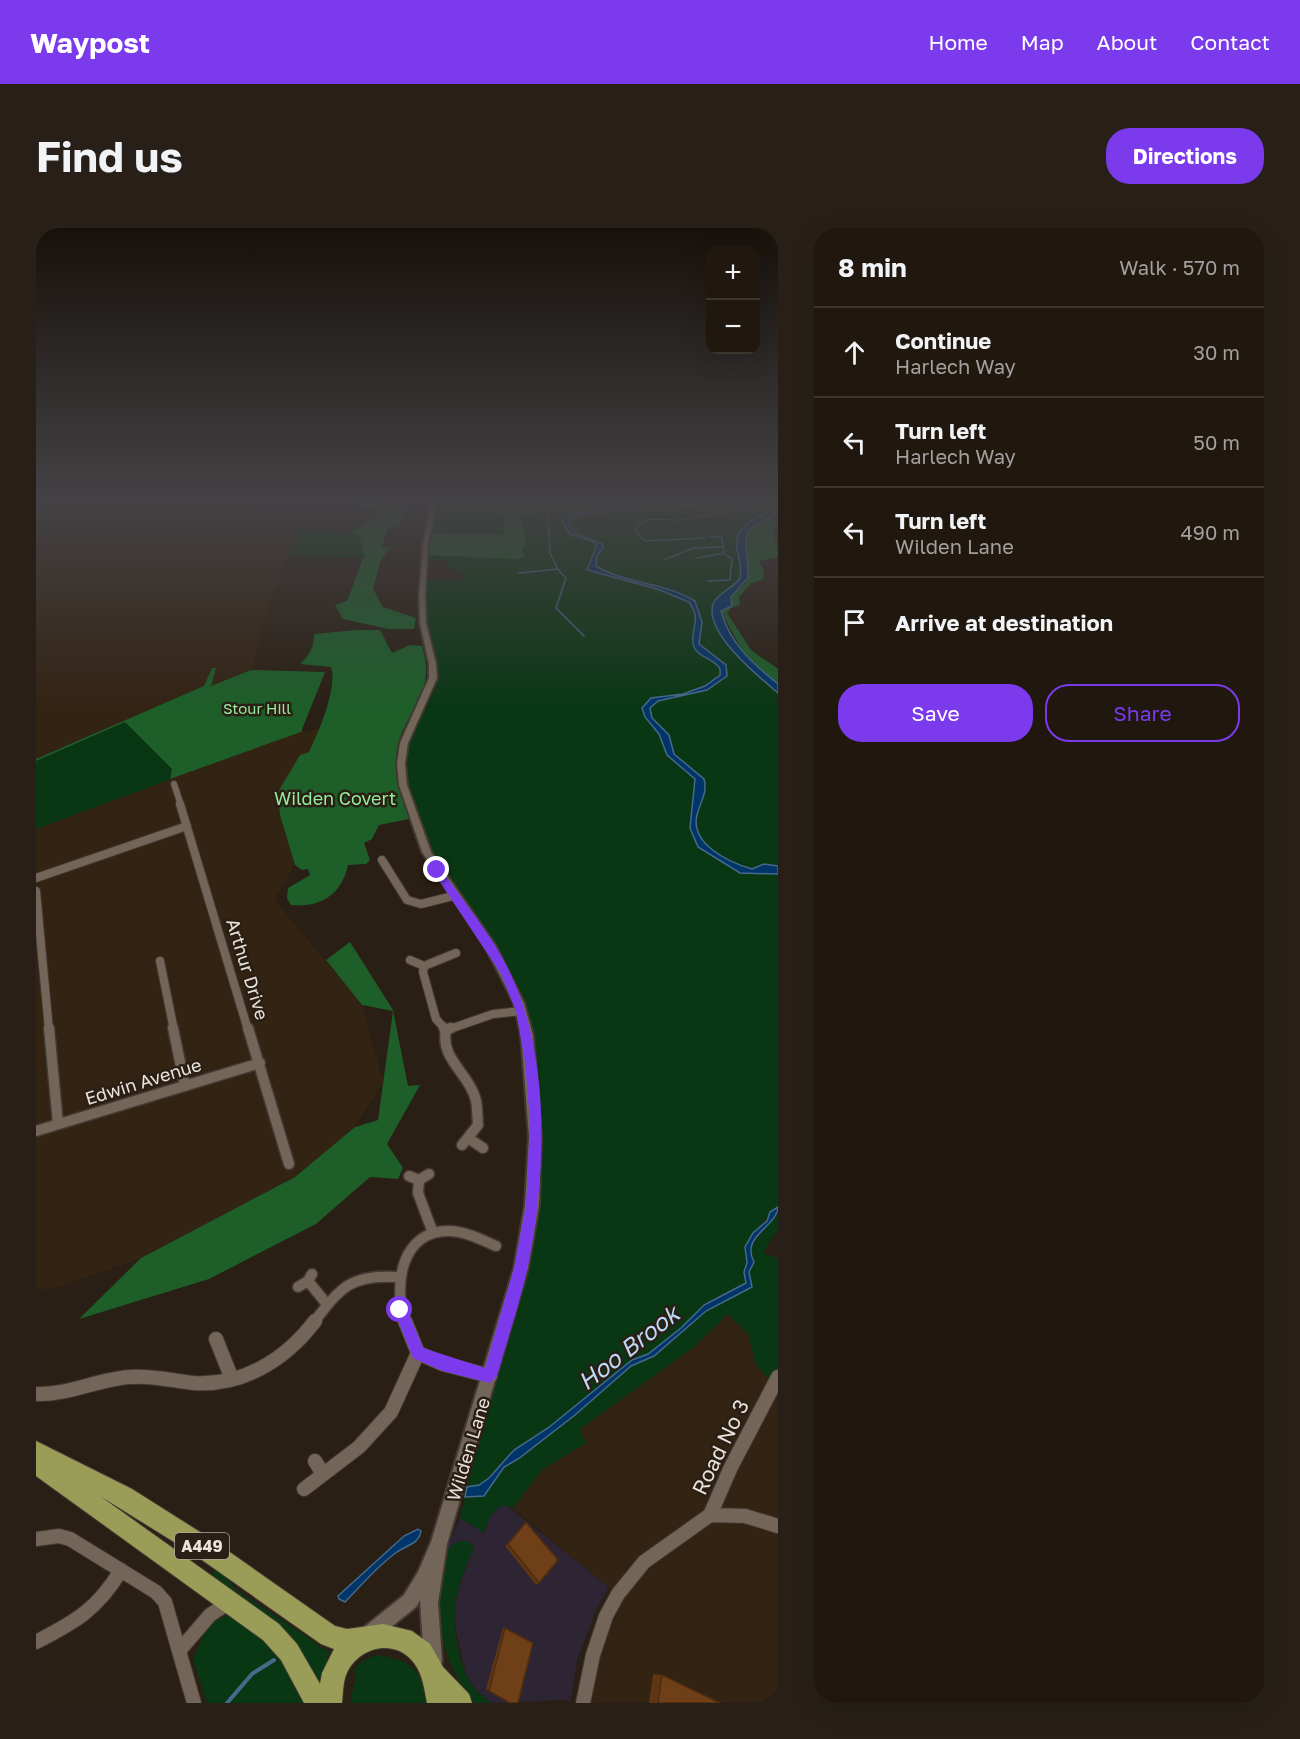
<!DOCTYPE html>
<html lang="en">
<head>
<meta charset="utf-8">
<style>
	:root { --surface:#20170f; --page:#282018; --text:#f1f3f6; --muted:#a29f9e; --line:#3d362f; --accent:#7c3aed }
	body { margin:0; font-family:"Golos Text",sans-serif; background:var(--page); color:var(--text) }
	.controls { position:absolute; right:18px; top:18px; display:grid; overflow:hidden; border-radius:12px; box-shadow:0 6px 24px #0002 }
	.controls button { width:54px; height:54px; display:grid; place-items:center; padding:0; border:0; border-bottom:2px solid var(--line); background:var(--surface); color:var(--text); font:30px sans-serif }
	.stop { position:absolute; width:18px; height:18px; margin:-14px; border:4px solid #7c3aed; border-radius:50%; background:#fff }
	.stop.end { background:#7c3aed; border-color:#fff; box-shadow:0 2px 6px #0008 }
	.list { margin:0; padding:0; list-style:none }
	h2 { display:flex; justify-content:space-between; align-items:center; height:78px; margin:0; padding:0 24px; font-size:26px }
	h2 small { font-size:20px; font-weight:400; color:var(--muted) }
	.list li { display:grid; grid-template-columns:39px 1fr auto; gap:18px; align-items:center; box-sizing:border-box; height:90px; padding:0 24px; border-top:2px solid var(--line) }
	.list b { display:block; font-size:22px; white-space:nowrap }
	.list p { margin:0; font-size:20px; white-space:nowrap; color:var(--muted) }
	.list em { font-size:20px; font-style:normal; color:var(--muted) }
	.actions { display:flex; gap:12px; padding:18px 24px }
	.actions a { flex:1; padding:14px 0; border:2px solid var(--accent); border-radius:24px; text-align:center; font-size:21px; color:var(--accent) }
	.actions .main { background:var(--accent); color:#fff }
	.icon { flex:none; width:33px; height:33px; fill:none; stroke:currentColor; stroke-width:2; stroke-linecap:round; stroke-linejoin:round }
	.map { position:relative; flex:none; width:742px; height:1475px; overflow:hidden; border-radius:24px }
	header { display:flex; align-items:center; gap:36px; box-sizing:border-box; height:84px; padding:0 30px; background:var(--accent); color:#fff }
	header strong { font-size:28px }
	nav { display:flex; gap:33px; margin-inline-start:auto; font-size:21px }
	.intro { display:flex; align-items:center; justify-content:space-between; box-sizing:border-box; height:144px; padding:0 36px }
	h1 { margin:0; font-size:42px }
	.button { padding:15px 27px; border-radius:24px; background:var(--accent); color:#fff; font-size:21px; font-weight:700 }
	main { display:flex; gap:36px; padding:0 36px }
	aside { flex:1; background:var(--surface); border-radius:24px; box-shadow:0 6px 24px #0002 }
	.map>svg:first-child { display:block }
</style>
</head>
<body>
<header>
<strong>Waypost</strong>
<nav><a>Home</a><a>Map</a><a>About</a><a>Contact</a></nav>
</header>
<div class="intro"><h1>Find us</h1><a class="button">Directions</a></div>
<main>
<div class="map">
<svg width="742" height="1475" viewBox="0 0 742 1475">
	<rect width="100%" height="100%" fill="#2a1f14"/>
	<path fill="#2e2534" d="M470,1277L573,1359L560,1382L541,1432L534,1475L531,1472L456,1475L439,1461L430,1446L420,1403L419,1383L422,1362L438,1318L409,1325L424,1290L448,1305L453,1288L464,1278Z"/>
	<path fill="#332313" d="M12,273H231L217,296V299L261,302L232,380L215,442L0,533V286Z
		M284,501L244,587L259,637L238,671L326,777L347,854L319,899L259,949L105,1030L18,1060L0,1062V601L134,551L265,504Z
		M692,1086L712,1106L720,1137L742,1162V1475H554L566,1420L587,1371L477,1280L506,1242L550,1215L544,1202L658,1119Z"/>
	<path fill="#0a3713" d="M402,273H566L587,277L535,287L526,293L537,307L559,314L560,319L551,337L555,344L616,359L653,374L661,394L658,407L665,406C669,343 592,367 559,338L567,320L566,316L539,305L532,294L540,289L593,281L596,278L576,273H742V280C725,288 696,296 701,321C703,331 706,340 704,350L700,357L680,371L677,389L692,415L709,437L742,465V979L737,981L709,1019L710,1055L668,1077L645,1100L612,1126L596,1132L512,1200L478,1222L453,1250L443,1257L431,1259L492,1034L505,948V911L495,800L487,768L462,721L401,633L391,615L371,553L372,515L397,465L402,445L390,391L391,352H430L420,341H413L412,333L391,332L392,327L472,328L469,307L395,305Z
		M264,301L320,305L324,310L329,330L254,328Z
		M89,494L136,541L133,552L0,601V533Z
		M742,984V1001L727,1025L742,1030V1141L735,1154L720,1137L712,1106L692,1086L658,1119L544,1201L550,1215L506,1242L477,1280C459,1271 453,1291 448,1305L424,1290L429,1269L448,1268L468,1239L482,1231L539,1187L595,1138L618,1128L670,1083L715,1059L713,1044L716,1017Z
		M423,1313H431L438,1318C433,1332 426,1347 422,1362C414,1391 420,1435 438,1460C442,1466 450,1470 456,1475H439C418,1452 403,1412 401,1380C401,1370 404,1358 406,1348C408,1332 408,1321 423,1313Z
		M180,1339L201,1362L293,1424L285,1460L249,1403L176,1348Z
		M193,1387L206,1388L253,1440L270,1475H171L157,1431L173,1395Z
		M340,1427C372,1431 387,1440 390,1475H314L320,1451L318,1442L325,1434Z"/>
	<path fill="#1d5e29" d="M348,273L344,277L368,282L362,299L352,300L345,320L355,319L345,331L337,361L347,379L380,390L378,401H352L307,391L299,377L311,373L326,333L324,331L329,330L324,310L320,305L314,304L334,294L342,286L339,281L312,274Z
		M457,273L514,275L513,280L484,289L490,314L486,323L489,328L481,331L392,327L395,305L469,307L467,289H458L463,284Z
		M742,285V287L734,290L742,293V297L738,298C737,309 742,318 742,329L723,333L728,343L727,352L715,355L703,369L704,377L695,380L691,385L715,422L742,441V456L708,426L685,383L693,380L697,367L709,356L712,350L709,315L714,302L720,294Z
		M321,402H344L356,425L374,417L386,418C403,473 361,486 360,532C359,552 367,572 373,591L343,597L336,611L328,615L334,632L330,636L312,637C306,666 285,680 255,677L251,670L252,660L274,647L272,641L266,642L259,637L244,587L242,564L264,527L273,524C282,505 302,460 295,439L264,436C274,427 278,419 278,406Z
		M176,440H180L175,458L215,442L289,444L265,504L134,551L136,541L89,494L0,533V531L168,458Z
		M314,714L357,782L372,858L384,857L351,916L367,940L362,951L334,949L280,996L173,1051L43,1091L105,1030L259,949L319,899L342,892L357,783L326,777L290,732Z"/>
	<path fill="#00356a" stroke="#46698c" stroke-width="1.5" d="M566,273L590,274L597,278L540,289L532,294L539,305L566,316L567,320L561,328L560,338C590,356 628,354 659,373L666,394L663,416L690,437L691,448L671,462L622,473L614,480L616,490L633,507L638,526L668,551C672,565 664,574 661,587C654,616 692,634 716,641L728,636L742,638V646L704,645L662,619L654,600L659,551L631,527L623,506L609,489L606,480L615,470L647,466L669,458L684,447V441C678,429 659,430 657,415C655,397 666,393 653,374L621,361L551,342L560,319L559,314L534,306L526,293L535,287L586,277Z
		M742,280V285C695,304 714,311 712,350L695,369L696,378L685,383C694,416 717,436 742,456V465C723,449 668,405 677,376C681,365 698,360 704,350C706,340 703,330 701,321C696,296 725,288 742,280Z
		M742,979C741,999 704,1008 718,1034L713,1044L716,1059L670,1083L618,1128L595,1138L539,1187L482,1231L468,1239L448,1268L429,1269L431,1259L443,1257L453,1250L478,1222L512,1200L596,1132L612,1126L645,1100L668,1077L710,1055L708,1044L711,1035L709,1019L717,1005L731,993L734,984Z
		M382,1301L385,1303C383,1316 371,1317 361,1324C341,1338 326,1357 309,1374L303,1371L302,1368L368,1308Z"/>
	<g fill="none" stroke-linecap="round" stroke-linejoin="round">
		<path stroke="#46698c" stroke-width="1.5" d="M511,273L514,325L523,343L530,350L520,380L548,408
			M621,273L630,279
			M632,279L700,273
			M705,280L714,273
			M642,292L615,291L601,298L600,303L609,313L669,310
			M645,292L720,279L725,275
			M660,330L688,325
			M628,332L657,320L686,319
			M483,345L522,341
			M672,353L694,352L696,331L688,325L686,309H673"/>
		<path stroke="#46698c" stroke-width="4" d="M191,1475L216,1446L238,1432"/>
		<defs>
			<path id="minor-far3" d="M138,556L145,577"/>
			<path id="minor-far2" d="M144,576L212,802
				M346,632L371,672L385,676L417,668
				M0,650L151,598
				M0,663L13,802
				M374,732L388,738
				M124,733L138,802
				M410,802L400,791L387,744L388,738L420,725
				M411,802L457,786L485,783"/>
			<path id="minor-far1" d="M13,800L22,896
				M137,800L149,858
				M212,800L253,936
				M408,800L410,802
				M415,800L410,802C404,830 431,844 439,869C442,878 441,888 442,897L426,917
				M0,903L224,835
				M432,910L447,920
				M393,946L383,952L382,965L397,1005
				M373,948L383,952
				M276,1046L272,1053L290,1075
				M262,1059L272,1053
				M278,1094C305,1059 315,1046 362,1049
				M369,1094C357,1057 365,1001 415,1003C431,1004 446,1012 460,1018"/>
			<path id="minor" d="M369,1093L382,1125L407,1136L454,1148
				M180,1111L196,1151
				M0,1166C33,1167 62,1151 94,1149C116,1147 137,1153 158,1155C208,1158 250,1131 279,1093
				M279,1233L287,1246
				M268,1261L323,1219L355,1184L382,1125
				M674,1287L709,1288L742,1298
				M0,1311L23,1308L34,1311L120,1364L129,1374L143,1423
				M0,1414C39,1394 62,1381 85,1342
				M158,1475L143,1423L174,1387L192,1375
				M547,1475L557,1427L570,1388L582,1366L608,1334L674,1287L695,1239L742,1149"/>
			<path id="tertiary" d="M395,273H401L392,315L389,368L390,395L400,436L401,450L372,515L369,536L371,557L395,624L459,717L488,775L497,807L505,909L503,977L492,1040L411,1316L402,1375L406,1433L404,1440L397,1442L390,1440L388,1433L384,1372L380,1379L339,1412L333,1415L327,1412L324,1406L327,1400L368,1367L382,1344L395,1314L478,1040L489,977L493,909L485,807L478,775L451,722L386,624L363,557L361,536L364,515L393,450V436L384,395L383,368L387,315Z"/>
			<path id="trunk" d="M0,1213L96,1261L175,1311L299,1398L311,1401L347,1396L376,1403L394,1416L407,1439L433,1466L436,1475H391C388,1460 387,1447 378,1435C359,1409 321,1419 310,1447C307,1455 307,1466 306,1475H268L245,1432L227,1412L0,1248ZM64,1268L159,1327L285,1416L298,1421L286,1445L284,1456L261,1416L243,1396Z"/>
		</defs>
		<use href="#minor-far3" stroke="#423932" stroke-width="8"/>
		<use href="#minor-far2" stroke="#423932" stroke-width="10"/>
		<use href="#minor-far1" stroke="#423932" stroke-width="13"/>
		<use href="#minor" stroke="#423932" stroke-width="16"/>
		<use href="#tertiary" stroke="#423932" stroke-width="4"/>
		<use href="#trunk" stroke="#423932" stroke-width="2"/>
		<use href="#minor-far3" stroke="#736659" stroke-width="6"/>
		<use href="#minor-far2" stroke="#736659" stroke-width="8"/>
		<use href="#minor-far1" stroke="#736659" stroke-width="10"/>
		<use href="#minor" stroke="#736659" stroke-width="14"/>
		<use href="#tertiary" fill="#736659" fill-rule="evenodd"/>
		<use href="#trunk" fill="#9a9d58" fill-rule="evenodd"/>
	</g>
	<path fill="#5f3614" d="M490,1294L503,1355L500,1357L469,1318Z
		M467,1400H469L474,1475L450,1461Z
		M617,1446L626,1447L684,1475H613Z
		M731,1473L742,1474V1475H730Z"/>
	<path fill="#6f3f17" stroke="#4e2c10" stroke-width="1.5" d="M490,1294L522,1332L503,1355L472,1316Z
		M469,1400L497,1415L482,1475H474L453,1463Z
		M626,1447L684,1475H622Z"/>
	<linearGradient id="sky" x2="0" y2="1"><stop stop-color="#17110b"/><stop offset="0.57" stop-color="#444245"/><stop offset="1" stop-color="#444245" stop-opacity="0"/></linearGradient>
	<rect width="742" height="479" fill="url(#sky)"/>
	<path fill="#7c3aed" d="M398,640H404C428,675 458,709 475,747C515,831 510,948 492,1038C484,1075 471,1112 461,1148L454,1155L407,1143L377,1130L358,1082L364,1075L369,1077L387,1120L449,1140L478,1040L490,977L494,895L489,834L480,783L465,746L398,645Z"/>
	<g text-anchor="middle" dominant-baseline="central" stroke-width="5" stroke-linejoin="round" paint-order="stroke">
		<g font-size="15" fill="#94eb9d" stroke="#2a1f14">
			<text x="221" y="480">Stour Hill</text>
		</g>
		<rect fill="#2a1f14" stroke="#b0a89f" stroke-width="1.5" x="139" y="1305" width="54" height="26" rx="4.5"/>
		<g font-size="16" font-weight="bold" fill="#eae2db">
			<text x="166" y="1318">A449</text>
		</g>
		<g font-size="18" fill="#94eb9d" stroke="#2a1f14">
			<text x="299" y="570">Wilden Covert</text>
		</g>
		<g font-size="18" fill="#eae2db" stroke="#2a1f14">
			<text transform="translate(212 741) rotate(73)">Arthur Drive</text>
			<text transform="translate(107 853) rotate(-17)">Edwin Avenue</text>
			<text transform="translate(432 1221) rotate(-73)">Wilden Lane</text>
		</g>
		<g font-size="21" fill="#eae2db" stroke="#2a1f14">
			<text transform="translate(684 1219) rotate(-64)">Road No 3</text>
		</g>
		<g font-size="24" font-style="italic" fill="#bdd8f9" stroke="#2a1f14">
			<text transform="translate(592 1119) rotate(-38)">Hoo Brook</text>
		</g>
	</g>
</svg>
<div class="controls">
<button>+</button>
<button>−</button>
</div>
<div class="stop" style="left:364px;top:1082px"></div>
<div class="stop end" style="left:401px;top:642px"></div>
</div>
<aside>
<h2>8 min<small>Walk · 570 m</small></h2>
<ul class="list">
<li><svg class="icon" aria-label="ahead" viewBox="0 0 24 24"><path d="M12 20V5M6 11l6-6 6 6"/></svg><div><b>Continue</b><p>Harlech Way</p></div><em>30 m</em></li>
<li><svg class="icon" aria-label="left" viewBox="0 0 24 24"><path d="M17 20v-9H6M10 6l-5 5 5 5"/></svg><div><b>Turn left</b><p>Harlech Way</p></div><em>50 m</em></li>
<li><svg class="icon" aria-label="left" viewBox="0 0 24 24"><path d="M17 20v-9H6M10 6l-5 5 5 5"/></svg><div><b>Turn left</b><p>Wilden Lane</p></div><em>490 m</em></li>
<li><svg class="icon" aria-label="arrive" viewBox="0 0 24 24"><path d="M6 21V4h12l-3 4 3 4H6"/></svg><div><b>Arrive at destination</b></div></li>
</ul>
<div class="actions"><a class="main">Save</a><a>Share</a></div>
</aside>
</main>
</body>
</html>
